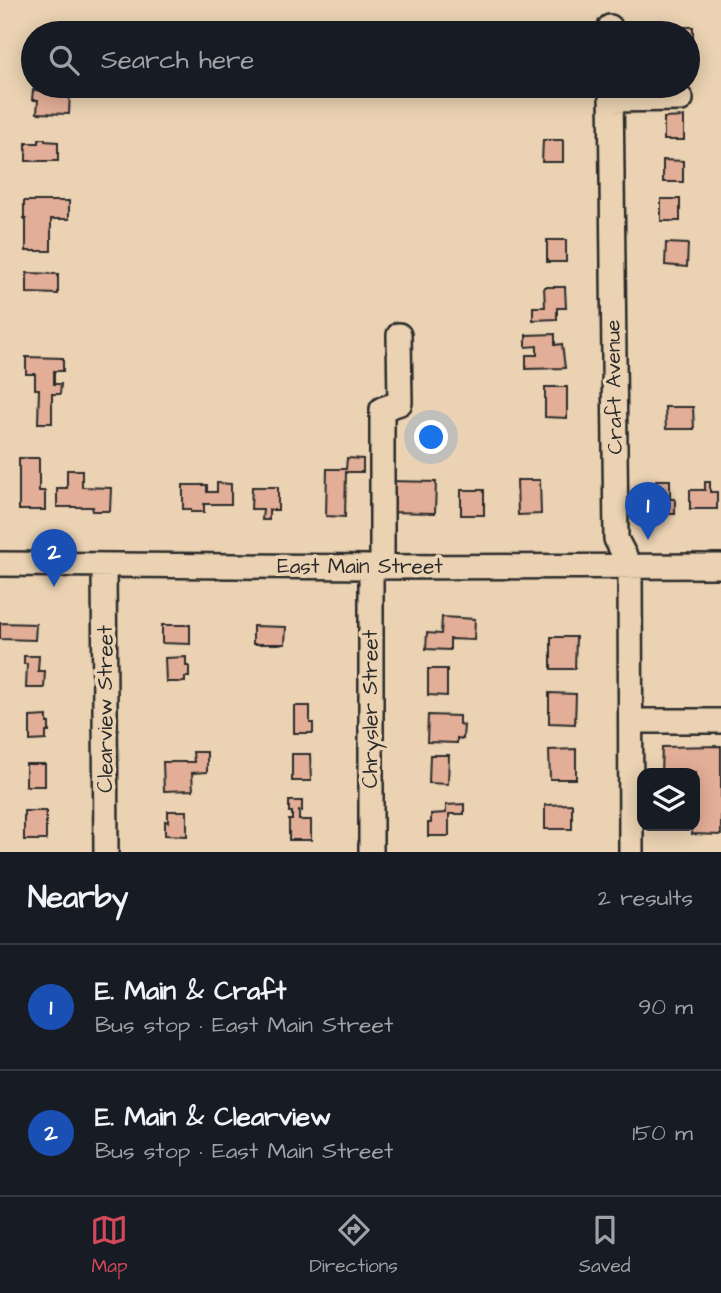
<!DOCTYPE html>
<html lang="en">
<head>
<meta charset="utf-8">
<style>
	:root { --surface:#171b24; --page:#20242c; --text:#f1f3f6; --muted:#9ea1a6; --line:#363941; --accent:#d1495b }
	body { margin:0; font-family:"Architects Daughter",sans-serif; background:var(--page); color:var(--text) }
	.controls { position:absolute; right:21px; bottom:21px; display:grid; overflow:hidden; border-radius:14px; box-shadow:0 4px 18px #0003 }
	.controls button { width:63px; height:63px; display:grid; place-items:center; padding:0; border:0; border-bottom:2px solid var(--line); background:var(--surface); color:var(--text); font:35px sans-serif }
	.you { position:absolute; left:432px; top:438px; width:24px; height:24px; margin:-18px; border:5px solid #fff; border-radius:50%; background:#1a73e8; box-shadow:0 0 0 10px #1a73e833 }
	.badge { display:grid; place-items:center; width:46px; height:46px; border-radius:50%; background:var(--accent); color:#fff; font-size:23px; font-weight:700 }
	.pin { position:absolute; translate:-50% -58px; filter:drop-shadow(0 2px 4px #0008) }
	.pin::after { content:''; position:absolute; top:37px; width:24px; height:21px; background:inherit; clip-path:polygon(0 0,100% 0,50% 100%) }
	.list { margin:0; padding:0; list-style:none }
	h2 { display:flex; justify-content:space-between; align-items:center; height:91px; margin:0; padding:0 28px; font-size:30px }
	h2 small { font-size:23px; font-weight:400; color:var(--muted) }
	.list li { display:grid; grid-template-columns:46px 1fr auto; gap:21px; align-items:center; box-sizing:border-box; height:126px; padding:0 28px; border-top:2px solid var(--line) }
	.list b { display:block; font-size:26px; white-space:nowrap }
	.list p { margin:0; font-size:23px; white-space:nowrap; color:var(--muted) }
	.list em { font-size:23px; font-style:normal; color:var(--muted) }
	.icon { flex:none; width:38px; height:38px; fill:none; stroke:currentColor; stroke-width:2; stroke-linecap:round; stroke-linejoin:round }
	.map { position:relative; flex:none; width:721px; height:852px; overflow:hidden }
	.search { position:absolute; background:var(--surface); box-shadow:0 4px 18px #0003; left:21px; right:21px; top:21px; height:77px; display:flex; align-items:center; gap:18px; box-sizing:border-box; padding:0 24px; border-radius:38px; color:var(--muted); font-size:26px }
	.sheet { height:343px; background:var(--surface) }
	nav { display:flex; justify-content:space-around; align-items:center; box-sizing:border-box; height:98px; border-top:2px solid var(--line); background:var(--surface); font-size:19px; color:var(--muted) }
	nav a { display:grid; justify-items:center; gap:4px }
	nav .on { color:var(--accent) }
	.map>svg:first-child { display:block }
</style>
</head>
<body>
<div class="map">
<svg width="721" height="852" viewBox="0 0 721 852">
	<rect width="100%" height="100%" fill="#ead2b2"/>
	<filter id="ink" filterUnits="userSpaceOnUse"><feTurbulence type="fractalNoise" baseFrequency=".0143" numOctaves="2"/><feDisplacementMap in="SourceGraphic" scale="14" xChannelSelector="R" yChannelSelector="G"/><feConvolveMatrix kernelMatrix="1 2 1 2 8 2 1 2 1" color-interpolation-filters="sRGB"/></filter>
	<g filter="url(#ink)">
		<path fill="#e3ae97" stroke="#2b2b2b" stroke-width="2" d="M671,27H693V58H688V33H671Z
			M33,90L70,91L69,114L37,113L38,100H32Z
			M684,117V140H664V118Z
			M39,139H45V141L58,142V161H26V143H39Z
			M543,140H563V162H542Z
			M663,160L683,161V182H663Z
			M661,199H680V221H661Z
			M24,201H69V219H51V251H26V219H24Z
			M547,240H566V262H547Z
			M666,243L688,244L687,267L665,265Z
			M27,273L58,274V294L27,293Z
			M544,287H565L566,308H557V319L533,320V307H545Z
			M555,334V345L562,344L565,368L526,369V355H537V346L526,347V335Z
			M26,357L63,358V371H54V384H61L60,394H52V423H38L39,389H35V374H26Z
			M545,387H567V418L545,417Z
			M665,407H693L694,429H666Z
			M19,458H39V491H45V510H19Z
			M347,458L363,459V472H346L345,517L326,516L327,469H346Z
			M67,470H82V487L111,488L110,511H92L93,507H57V488H67Z
			M517,480H540L541,514L518,515Z
			M656,480H670V499H675V514H653V499H661V488H656Z
			M389,481L436,482L435,513L388,512Z
			M705,482H710V492H717V509H690V490H705Z
			M217,483L231,484V504H204V512H191V509H183V485H207V492H217Z
			M252,487H278V510H269V520H262L263,509H251Z
			M461,490H484V515H461Z
			M442,617L475,619L474,640L450,639V650L426,649L427,633L441,634Z
			M0,623L36,624L35,640L0,639Z
			M162,625H190V644L162,643Z
			M253,626L286,627L285,644H253Z
			M551,637H576L575,669H551Z
			M24,656H39L38,671H45L44,688H26L27,664H24Z
			M186,657V666H189V677H185V682H166L165,658Z
			M428,669H447V696L428,695Z
			M549,693L576,694L575,724L549,723Z
			M294,706H310V723H313V733H294Z
			M428,715L459,716V724L464,725L463,739L457,738V743L427,742Z
			M47,716V723H49V732H46V740L30,741V717Z
			M721,746V835L692,834V826H695V773H661L662,747Z
			M576,749V779H550L549,750Z
			M193,752H207V772L192,773L193,790L164,791L163,762H194Z
			M292,754H310L311,781H292Z
			M430,755H449L448,784L429,783Z
			M26,764H45V786H26Z
			M289,801H302V811H299V820H311V840H289V820H292V812H289Z
			M464,804V814H449V836H428V823H431V814L446,813V805Z
			M572,804V829H545V805Z
			M24,811H46V840H24Z
			M168,811H187V836L165,835V821L168,822Z"/>
		<g fill="none" stroke-linecap="round" stroke-linejoin="round">
			<defs>
				<path id="minor" d="M610,27V33
					M611,86L616,539L630,566L631,852
					M611,100L681,99
					M0,564L371,567L721,566
					M104,565L106,852
					M382,567V409L400,403L399,335
					M631,721H721
					M371,852V567"/>
			</defs>
			<use href="#minor" stroke="#2b2b2b" stroke-width="28"/>
			<use href="#minor" stroke="#ead2b2" stroke-width="23"/>
		</g>
	</g>
	<g text-anchor="middle" dominant-baseline="central" stroke-width="7" stroke-linejoin="round" paint-order="stroke">
		<g font-size="21" fill="#2b2b2b" stroke="#ead2b2">
			<text transform="translate(614 387) rotate(-91)">Craft Avenue</text>
			<text x="360" y="566">East Main Street</text>
			<text transform="translate(105 709) rotate(-90)">Clearview Street</text>
			<text transform="translate(370 709) rotate(-90)">Chrysler Street</text>
		</g>
	</g>
</svg>
<div class="controls">
<button><svg class="icon" aria-label="layers" viewBox="0 0 24 24"><path d="M12 4l9 5-9 5-9-5zM3 14l9 5 9-5"/></svg></button>
</div>
<div class="you"></div>
<div class="pin badge" style="left:648px;top:540px;background:#1a4fb4">1</div>
<div class="pin badge" style="left:54px;top:587px;background:#1a4fb4">2</div>
<div class="search"><svg class="icon" aria-label="search" viewBox="0 0 24 24"><circle cx="10" cy="10" r="6"/><path d="M15 15l6 6"/></svg>Search here</div>
</div>
<section class="sheet">
<h2>Nearby<small>2 results</small></h2>
<ul class="list">
<li><span class="badge" style="background:#1a4fb4">1</span><div><b>E. Main &amp; Craft</b><p>Bus stop · East Main Street</p></div><em>90 m</em></li>
<li><span class="badge" style="background:#1a4fb4">2</span><div><b>E. Main &amp; Clearview</b><p>Bus stop · East Main Street</p></div><em>150 m</em></li>
</ul>
</section>
<nav>
<a class="on"><svg class="icon" aria-label="map" viewBox="0 0 24 24"><path d="M3 6l6-2 6 2 6-2v14l-6 2-6-2-6 2zM9 4v14M15 6v14"/></svg>Map</a>
<a><svg class="icon" aria-label="directions" viewBox="0 0 24 24"><path d="M12 3l9 9-9 9-9-9zM9 14v-3h6M13 9l2 2-2 2"/></svg>Directions</a>
<a><svg class="icon" aria-label="saved" viewBox="0 0 24 24"><path d="M7 4h10v16l-5-4-5 4z"/></svg>Saved</a>
</nav>
</body>
</html>
